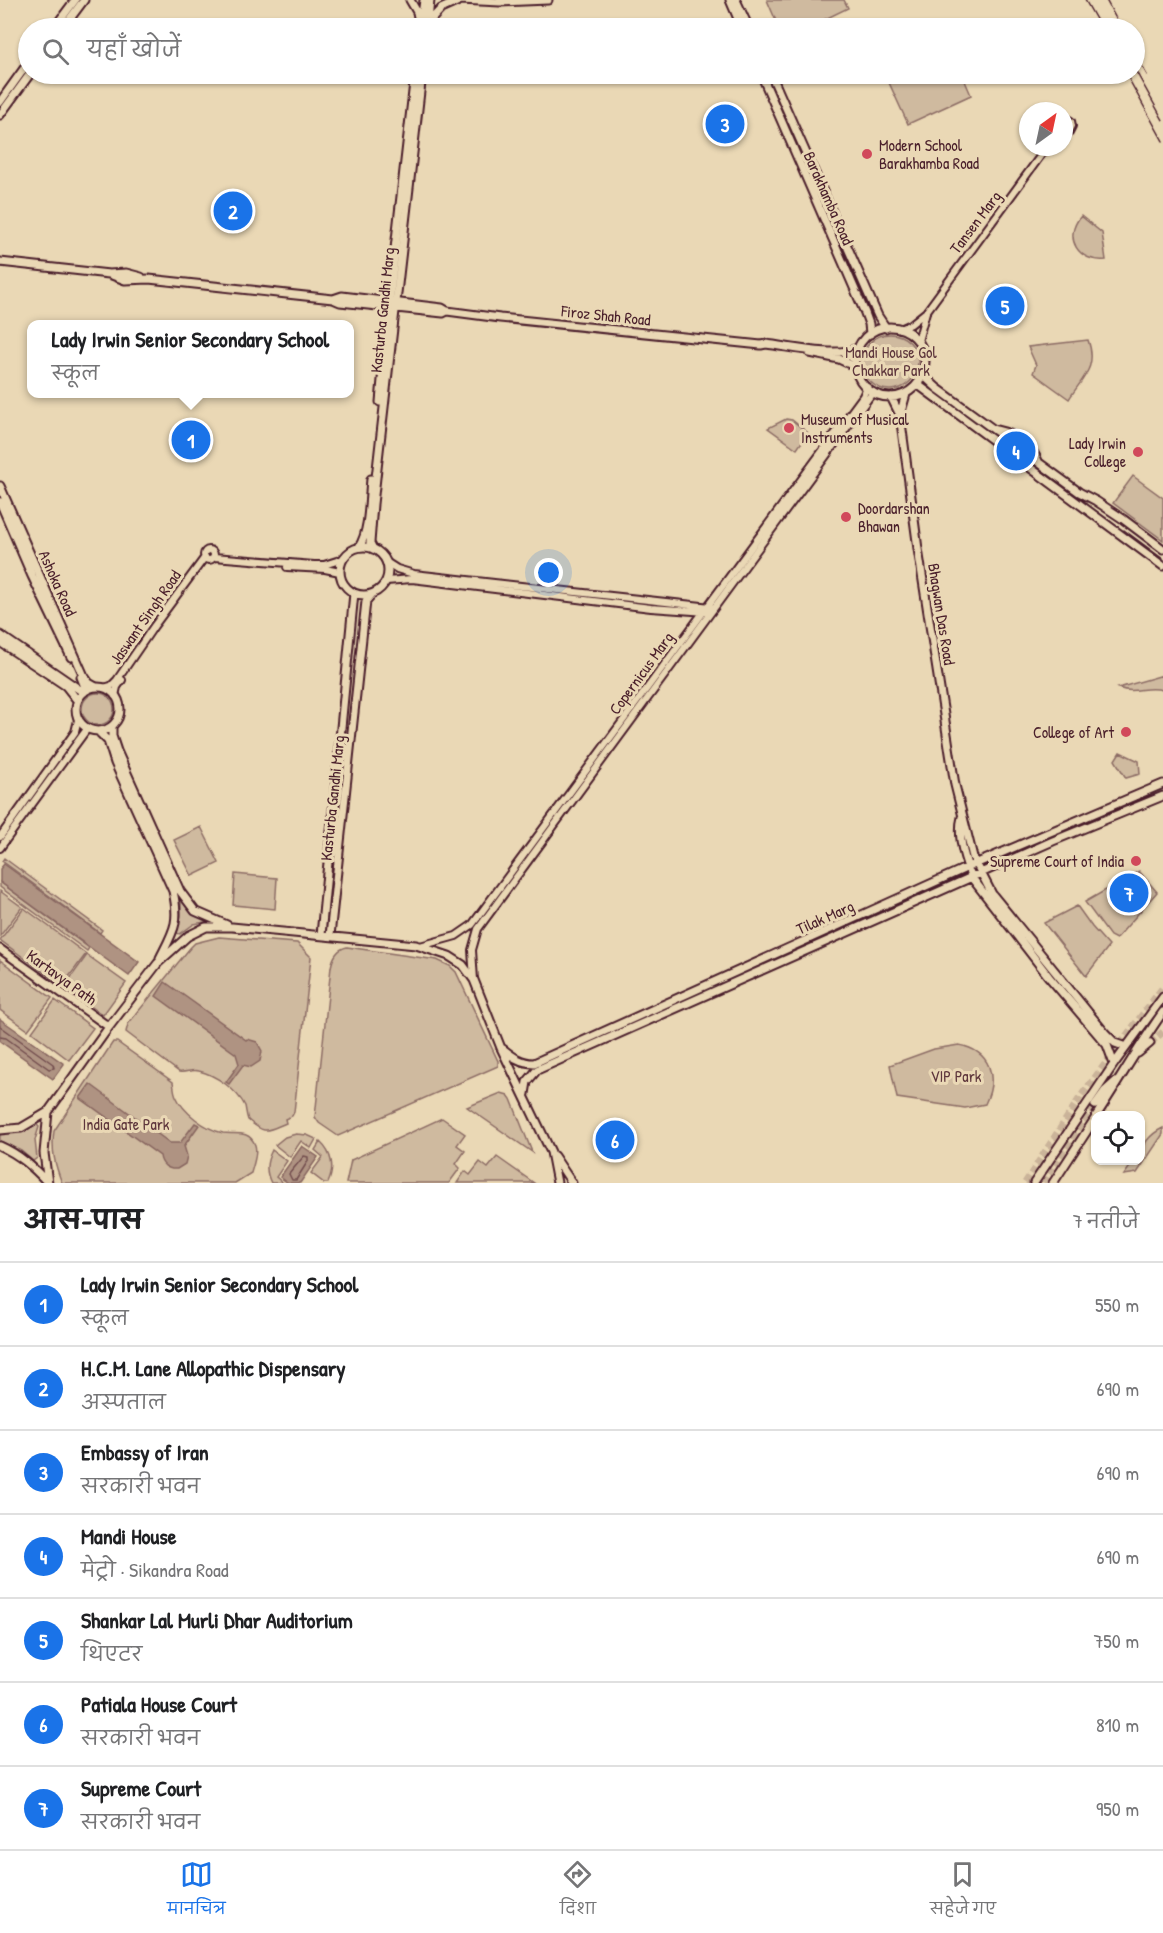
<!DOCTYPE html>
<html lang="hi">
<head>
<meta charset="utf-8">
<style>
	:root { --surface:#fff; --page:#f2f2f2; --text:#202124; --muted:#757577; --line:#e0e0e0; --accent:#1a73e8 }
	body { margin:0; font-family:"Patrick Hand","Playpen Sans Deva",sans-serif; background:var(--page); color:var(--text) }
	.controls { position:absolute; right:18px; bottom:18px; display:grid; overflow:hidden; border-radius:12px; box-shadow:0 2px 4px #0004 }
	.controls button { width:54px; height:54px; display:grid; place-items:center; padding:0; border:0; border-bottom:2px solid var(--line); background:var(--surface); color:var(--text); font:30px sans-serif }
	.compass { position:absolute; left:1019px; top:102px; width:54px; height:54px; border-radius:50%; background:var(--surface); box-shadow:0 2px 4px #0004; rotate:33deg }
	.you { position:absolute; left:549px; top:573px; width:21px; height:21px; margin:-15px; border:4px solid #fff; border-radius:50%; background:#1a73e8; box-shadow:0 0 0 9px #1a73e833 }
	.badge { display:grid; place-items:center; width:39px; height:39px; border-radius:50%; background:var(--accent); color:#fff; font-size:20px; font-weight:700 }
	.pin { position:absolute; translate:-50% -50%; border:3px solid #fff; box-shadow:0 2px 6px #0006 }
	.popup { position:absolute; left:27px; top:320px; width:327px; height:78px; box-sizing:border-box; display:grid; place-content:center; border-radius:12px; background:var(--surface); filter:drop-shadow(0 2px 4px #0005); font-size:20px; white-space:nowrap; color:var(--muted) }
	.popup b { font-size:22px; color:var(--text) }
	.popup::after { content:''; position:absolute; left:50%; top:100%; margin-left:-12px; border:12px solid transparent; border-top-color:var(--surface) }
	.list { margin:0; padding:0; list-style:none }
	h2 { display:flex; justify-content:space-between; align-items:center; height:78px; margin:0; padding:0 24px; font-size:26px }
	h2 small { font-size:20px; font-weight:400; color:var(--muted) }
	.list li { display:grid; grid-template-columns:39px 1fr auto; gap:18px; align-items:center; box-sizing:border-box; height:84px; padding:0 24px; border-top:2px solid var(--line) }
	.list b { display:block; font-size:22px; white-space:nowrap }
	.list p { margin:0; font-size:20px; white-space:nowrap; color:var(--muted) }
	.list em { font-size:20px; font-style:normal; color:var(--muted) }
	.icon { flex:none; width:33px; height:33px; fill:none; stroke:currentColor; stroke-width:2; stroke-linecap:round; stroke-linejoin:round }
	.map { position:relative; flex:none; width:1163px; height:1183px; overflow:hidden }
	.search { position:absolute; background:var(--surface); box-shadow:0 2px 4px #0004; left:18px; right:18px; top:18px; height:66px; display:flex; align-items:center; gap:15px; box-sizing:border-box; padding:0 21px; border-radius:33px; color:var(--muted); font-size:22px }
	.sheet { height:666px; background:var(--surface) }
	nav { display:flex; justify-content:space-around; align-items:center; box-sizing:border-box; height:84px; border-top:2px solid var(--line); background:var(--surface); font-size:16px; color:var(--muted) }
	nav a { display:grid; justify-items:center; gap:3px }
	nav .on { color:var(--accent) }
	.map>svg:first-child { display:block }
</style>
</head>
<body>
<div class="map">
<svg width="1163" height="1183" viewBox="0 0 1163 1183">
	<rect width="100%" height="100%" fill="#ead8b5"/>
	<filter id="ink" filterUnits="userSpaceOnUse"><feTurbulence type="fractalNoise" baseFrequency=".0167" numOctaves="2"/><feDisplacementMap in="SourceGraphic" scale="12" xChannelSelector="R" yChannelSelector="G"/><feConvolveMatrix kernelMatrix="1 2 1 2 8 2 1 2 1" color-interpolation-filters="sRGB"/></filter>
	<g filter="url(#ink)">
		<path fill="#cfba9f" stroke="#8c6c65" stroke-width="1.5" d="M767,0H844L848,8L807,28H779Z
			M885,74H962L971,95L908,124Z
			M1081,216L1102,233L1106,260C1079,263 1062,238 1081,216Z
			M862 362a28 28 0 1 1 56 0a28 28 0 1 1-56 0Z
			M1088,340C1098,367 1083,377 1069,399L1033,373L1036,365L1028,347Z
			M786,419L792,420L808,433L797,449L768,428Z
			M1133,476L1163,498V540L1113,503Z
			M1163,675V690C1144,685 1137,695 1118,688Z
			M82 709a16 16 0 1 1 32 0a16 16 0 1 1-32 0Z
			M1120,752L1139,761L1140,774L1126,778L1115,760Z
			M201,827L219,863L192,876L174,840Z
			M4,858L102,930L100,933L2,861Z
			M1139,871L1157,892L1116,939L1110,936L1085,902Z
			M235,874L277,878L275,909L233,905Z
			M0,882L89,948L87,951L0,887Z
			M0,891L22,907L0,936Z
			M181,898C190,911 196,915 210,921L194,924L180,934L176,933L181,916Z
			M1077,906L1092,927L1109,946L1086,976L1044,923Z
			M24,908L86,954L62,986L0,940Z
			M219,937L297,943L311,957L294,1112L292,1116L285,1119L286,1123C266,1131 266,1135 248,1120C246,1115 246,1110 245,1106C237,1090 216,1075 199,1071C192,1069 186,1073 179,1072L126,1032L128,1024L190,948L195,943Z
			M347,947L437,960L450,966L456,972L498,1061V1066L338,1136L319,1123L315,1117L331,967C333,957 337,949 347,947Z
			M87,955L126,983L103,1015L64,987Z
			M0,960L52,998L28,1030L0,1010Z
			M55,1000L93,1028L69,1060L32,1032Z
			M113,1042H117L173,1082C174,1087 174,1092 176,1096C183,1112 205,1129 223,1133C234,1135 249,1129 255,1145C258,1154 253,1165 251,1173L235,1183H62C55,1165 51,1150 54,1131Z
			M959,1045C991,1051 998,1077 985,1104L965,1108L897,1098L890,1065L934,1049Z
			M501,1093L508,1095L511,1099L532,1152L467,1107Z
			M442,1118L465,1134L457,1145L465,1151L456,1164L460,1168L449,1183H346L351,1160Z
			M36,1124L39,1127L35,1140L37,1158L33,1161L21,1151L0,1141V1134L25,1130Z
			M1163,1128V1134L1137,1173L1124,1175L1134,1161L1140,1160C1140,1146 1150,1134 1163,1128Z
			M296,1134L307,1135L316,1139L311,1148L301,1141L290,1157L275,1145L285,1137Z
			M320,1142C332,1153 335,1168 328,1183H324L311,1173L323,1157L315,1150Z
			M272,1150L287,1161L276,1177L283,1183H271C265,1171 266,1162 272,1150Z
			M497,1157L534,1183H457L465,1171L470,1175L480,1162L488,1168Z"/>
		<path fill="#af9382" stroke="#87655f" stroke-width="1.5" d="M4,864L139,962L129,976L0,882V869Z
			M165,982L246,1040L247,1039L257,1042L262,1051L260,1061L251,1067L243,1065L229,1084L226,1082L239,1064L236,1054L156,996Z
			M0,1019L64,1064L53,1079L0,1041Z
			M90,1084L170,1143H180L195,1123L199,1125L184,1146L187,1156L185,1164L177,1169C167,1170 161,1164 160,1156L80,1098Z
			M302,1146L318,1157L300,1183H288L280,1177Z"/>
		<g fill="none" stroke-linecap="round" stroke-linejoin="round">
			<path stroke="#724d4e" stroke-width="1.5" d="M0,1026L53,1064L54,1068L49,1069L6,1038L0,1037
				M304,1156L308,1157V1161L296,1180H292L289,1174Z"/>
			<path stroke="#cab399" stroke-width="7" stroke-dasharray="7 3.5" stroke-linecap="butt" d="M1150,1043L1163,1032
				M1025,1183L1081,1096L1163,987
				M1044,1183L1095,1105"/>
			<defs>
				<path id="tertiary" d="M1064,117L1071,121L1072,126L1069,132L1064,133
					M900,329L911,324L926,312
					M918,341L926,312L1047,147
					M204 555a5 5 0 1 1 10 0a5 5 0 1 1-10 0Z
					M214,557L314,565H324L343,559
					M386,562L397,569L414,574L711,607
					M287,567L325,569L340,572
					M386,581L412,579L651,608L707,612
					M104,688L111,686L117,680L154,626L205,557
					M115,696L117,687L122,680
					M0,837L75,732L78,720
					M0,848L87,729
					M420,946L456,936L472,925L863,396L867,387
					M474,980L472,950L478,929L873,392"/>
				<path id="secondary" d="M410,0L417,12L420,28
					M460,0L500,2L548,0
					M730,0L742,28
					M736,0L749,28
					M428,21L430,0
					M421,23L424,0
					M427,24L441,9L461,0
					M54,28L75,0
					M63,28L84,0
					M761,74L865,313L869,324L870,334
					M771,74L878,316L886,328
					M0,102L28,63
					M0,115L30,74
					M0,262L109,274L126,273L141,277
					M109,274L125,280L149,279L333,299L340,302L443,313L447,311
					M333,299L342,296L442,308L447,311L500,318L761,345L766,344C792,347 835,358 859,348
					M855 362a35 35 0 1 1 70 0a35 35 0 1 1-70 0Z
					M810,353L839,359L856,367
					M923,375L937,388L1079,492L1096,501L1123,519L1163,549
					M917,384L1163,566
					M906,394L900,415L918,549L955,785L973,857L992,894L1105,1033L1115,1043L1126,1047
					M891,397L900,415
					M380,402L389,301L415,74
					M996,430C1015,434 1030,443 1038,461
					M0,486L84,676L89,683L96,687
					M0,502L32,576L71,657
					M340 571a24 24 0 1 1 48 0a24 24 0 1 1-48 0Z
					M359,547C370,531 369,498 371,479
					M373,549L370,543L373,504L422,74
					M0,635L83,692
					M0,642L66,686L77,700
					M81,677L85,687L84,692
					M76 709a22 22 0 1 1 44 0a22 22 0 1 1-44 0Z
					M112,727V736L117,751L180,891L195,911L227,925
					M99,732L108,741L115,763L173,891C180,923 174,930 160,958
					M962,817C957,835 965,861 972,878L1049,977L1107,1045L1114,1064
					M321,935L354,593
					M330,936L366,601L372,594
					M0,949L109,1027
					M503,1049C513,1057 521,1063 534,1063L968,867L1163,784
					M1138,1053L1150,1043
					M525,1094L527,1082L537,1070L1053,841L1163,796
					M1095,1105L1105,1091L1115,1082
					M1096,1116C1119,1081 1139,1046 1163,1012
					M0,1130L21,1128L48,1112
					M0,1146C20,1155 33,1167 48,1183
					M554,1156L572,1183
					M48,1183L44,1153L48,1112L109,1027L158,963L188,936L206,927H232L416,945L449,956L463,965L474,980L501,1048L551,1152L557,1183
					M1034,1183L1114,1064L1163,997
					M1053,1183L1096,1117"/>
			</defs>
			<use href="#tertiary" stroke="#4a1f2b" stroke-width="10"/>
			<use href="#secondary" stroke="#4a1f2b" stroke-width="11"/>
			<use href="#tertiary" stroke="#ead8b5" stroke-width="6"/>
			<use href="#secondary" stroke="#ead8b5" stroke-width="7"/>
			<path stroke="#4a1f2b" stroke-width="1.5" d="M1085,0L1101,28
				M1106,0L1121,28
				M1134,52L1147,75
				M1134,68L1163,120
				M1126,74L1163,141
				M1124,530L1163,559"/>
		</g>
	</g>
	<g fill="#d1495b" stroke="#ead8b5" stroke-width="2">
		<circle cx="867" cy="154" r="6"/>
		<circle cx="789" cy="428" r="6"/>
		<circle cx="1138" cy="452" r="6"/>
		<circle cx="846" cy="517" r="6"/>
		<circle cx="1126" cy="732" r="6"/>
		<circle cx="1136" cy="861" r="6"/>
	</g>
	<g text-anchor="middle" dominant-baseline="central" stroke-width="6" stroke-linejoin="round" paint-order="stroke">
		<g font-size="16" fill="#4a1f2b" stroke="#ead8b5" text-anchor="start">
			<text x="879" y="145">Modern School<tspan x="879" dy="18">Barakhamba Road</tspan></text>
			<text x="801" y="419">Museum of Musical<tspan x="801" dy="18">Instruments</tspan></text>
			<text x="1126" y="443" text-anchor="end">Lady Irwin<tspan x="1126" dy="18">College</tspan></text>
			<text x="858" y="508">Doordarshan<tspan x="858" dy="18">Bhawan</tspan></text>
			<text x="1114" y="732" text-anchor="end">College of Art</text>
			<text x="1124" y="861" text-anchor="end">Supreme Court of India</text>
		</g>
		<g font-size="16" fill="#4a1f2b" stroke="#ead8b5">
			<text transform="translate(829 198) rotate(66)">Barakhamba Road</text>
			<text transform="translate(975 222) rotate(-53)">Tansen Marg</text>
			<text transform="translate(382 310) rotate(-84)">Kasturba Gandhi Marg</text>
			<text transform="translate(606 315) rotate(6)">Firoz Shah Road</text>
			<text transform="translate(58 583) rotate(66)">Ashoka Road</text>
			<text transform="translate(942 614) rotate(81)">Bhagwan Das Road</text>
			<text transform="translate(145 617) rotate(-55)">Jaswant Singh Road</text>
			<text transform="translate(641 673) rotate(-54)">Copernicus Marg</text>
			<text transform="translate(332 798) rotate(-84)">Kasturba Gandhi Marg</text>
			<text transform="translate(825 917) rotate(-24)">Tilak Marg</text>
			<text transform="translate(62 977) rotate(36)">Kartavya Path</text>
		</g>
		<g font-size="16" fill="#5e363c" stroke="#ead8b5">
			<text x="891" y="352">Mandi House Gol<tspan x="891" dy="18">Chakkar Park</tspan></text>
			<text x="956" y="1076">VIP Park</text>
			<text x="126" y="1124">India Gate Park</text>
		</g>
	</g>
</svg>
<div class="controls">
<button><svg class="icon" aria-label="locate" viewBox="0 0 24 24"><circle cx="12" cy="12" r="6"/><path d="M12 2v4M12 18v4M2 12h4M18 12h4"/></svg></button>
</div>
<svg class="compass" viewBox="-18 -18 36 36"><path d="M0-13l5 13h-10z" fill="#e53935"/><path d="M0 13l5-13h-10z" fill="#757577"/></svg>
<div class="you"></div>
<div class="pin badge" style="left:191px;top:440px">1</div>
<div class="popup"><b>Lady Irwin Senior Secondary School</b>स्कूल</div>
<div class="pin badge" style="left:233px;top:211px">2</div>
<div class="pin badge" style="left:725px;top:124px">3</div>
<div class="pin badge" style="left:1016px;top:451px">4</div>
<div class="pin badge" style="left:1005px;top:306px">5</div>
<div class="pin badge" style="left:615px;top:1140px">6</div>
<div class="pin badge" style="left:1129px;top:893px">7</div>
<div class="search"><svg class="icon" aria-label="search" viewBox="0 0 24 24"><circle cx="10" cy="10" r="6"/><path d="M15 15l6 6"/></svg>यहाँ खोजें</div>
</div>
<section class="sheet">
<h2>आस-पास<small>7 नतीजे</small></h2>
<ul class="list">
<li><span class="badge">1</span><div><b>Lady Irwin Senior Secondary School</b><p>स्कूल</p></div><em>550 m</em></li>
<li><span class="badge">2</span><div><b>H.C.M. Lane Allopathic Dispensary</b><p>अस्पताल</p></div><em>690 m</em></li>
<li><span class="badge">3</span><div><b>Embassy of Iran</b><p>सरकारी भवन</p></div><em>690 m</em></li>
<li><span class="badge">4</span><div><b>Mandi House</b><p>मेट्रो · Sikandra Road</p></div><em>690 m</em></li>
<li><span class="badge">5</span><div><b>Shankar Lal Murli Dhar Auditorium</b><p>थिएटर</p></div><em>750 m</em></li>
<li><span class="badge">6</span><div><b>Patiala House Court</b><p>सरकारी भवन</p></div><em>810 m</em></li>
<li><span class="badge">7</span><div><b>Supreme Court</b><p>सरकारी भवन</p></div><em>950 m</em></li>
</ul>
</section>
<nav>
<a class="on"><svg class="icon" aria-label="map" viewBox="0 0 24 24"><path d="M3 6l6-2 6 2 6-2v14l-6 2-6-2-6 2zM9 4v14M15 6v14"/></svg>मानचित्र</a>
<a><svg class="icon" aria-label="directions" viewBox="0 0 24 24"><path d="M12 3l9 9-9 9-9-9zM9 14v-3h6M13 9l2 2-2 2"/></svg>दिशा</a>
<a><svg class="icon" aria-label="saved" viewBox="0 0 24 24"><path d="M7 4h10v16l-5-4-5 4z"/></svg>सहेजे गए</a>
</nav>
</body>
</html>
